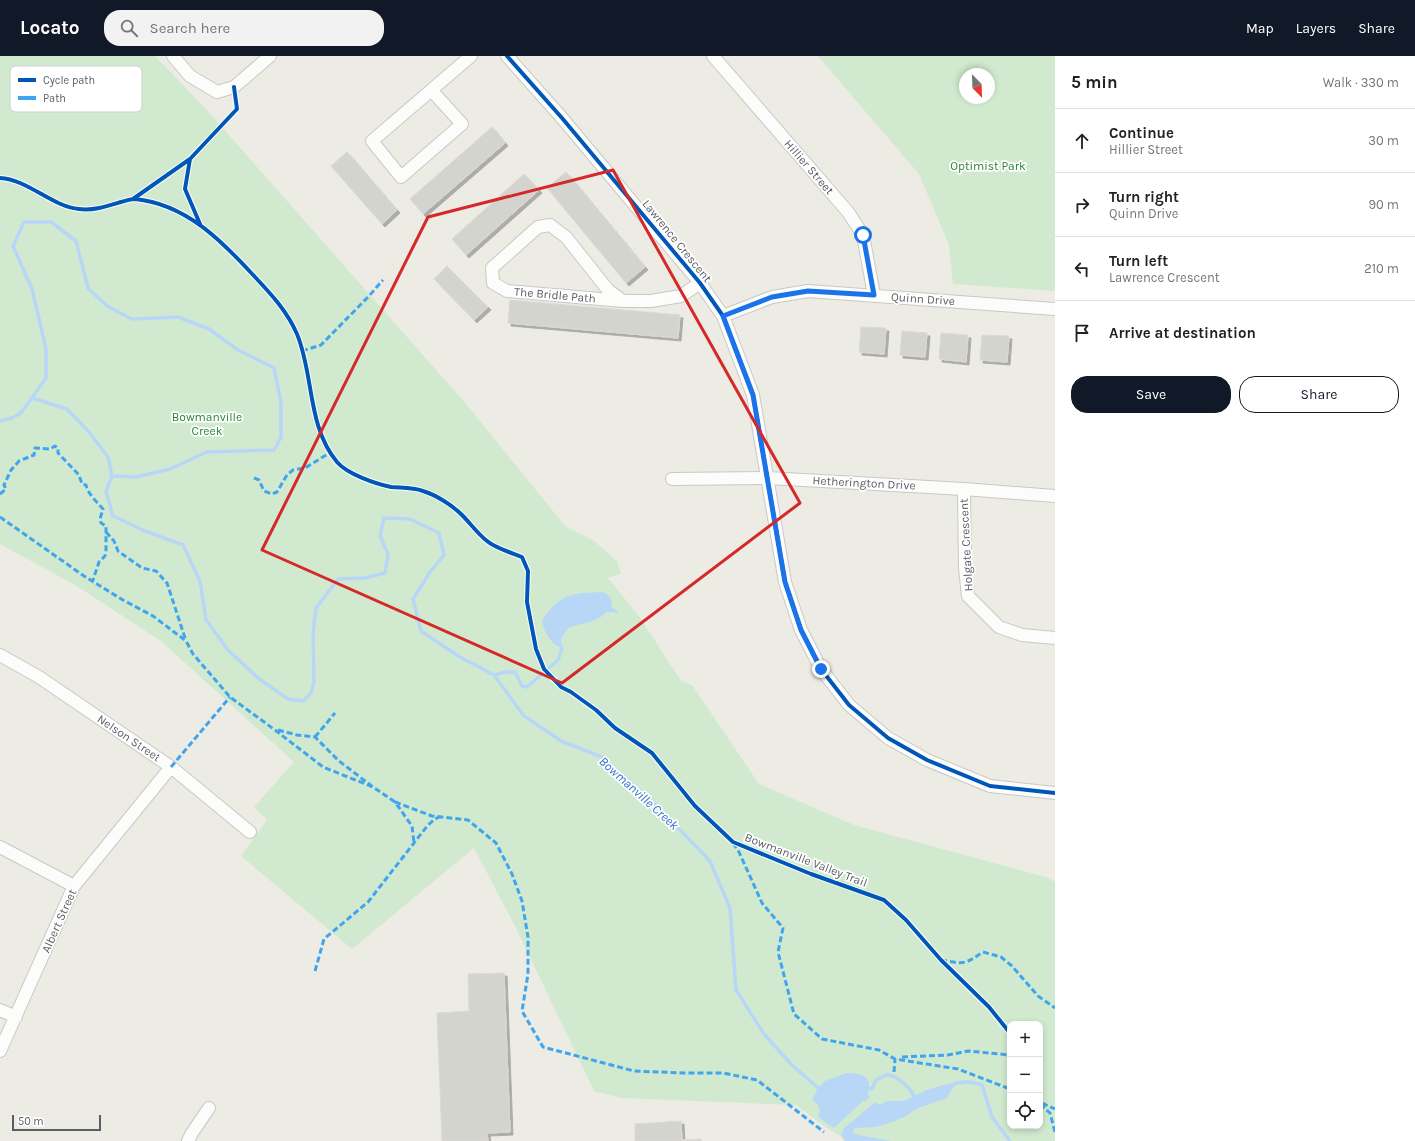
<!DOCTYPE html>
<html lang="en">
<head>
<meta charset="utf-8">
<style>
	:root { --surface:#fff; --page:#f2f2f2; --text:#202124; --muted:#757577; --line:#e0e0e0; --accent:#111827 }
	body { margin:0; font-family:Karla,sans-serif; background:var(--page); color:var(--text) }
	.controls { position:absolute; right:12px; bottom:12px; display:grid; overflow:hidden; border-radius:8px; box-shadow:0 2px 6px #0003 }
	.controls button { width:36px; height:36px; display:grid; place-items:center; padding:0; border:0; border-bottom:1px solid var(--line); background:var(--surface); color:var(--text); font:20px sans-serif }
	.compass { position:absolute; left:959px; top:12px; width:36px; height:36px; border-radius:50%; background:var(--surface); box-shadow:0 2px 6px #0003; rotate:157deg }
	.scale { position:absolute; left:12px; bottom:10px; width:89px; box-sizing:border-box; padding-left:4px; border:2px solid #5a5e64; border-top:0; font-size:11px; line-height:14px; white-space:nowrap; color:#5a5e64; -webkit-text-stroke:3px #fff; paint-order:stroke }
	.stop { position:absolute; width:12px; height:12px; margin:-9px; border:3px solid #1a73e8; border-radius:50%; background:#fff }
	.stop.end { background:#1a73e8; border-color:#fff; box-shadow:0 1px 4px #0008 }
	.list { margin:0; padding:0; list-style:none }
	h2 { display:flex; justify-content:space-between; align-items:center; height:52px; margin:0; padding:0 16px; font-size:17px }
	h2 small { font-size:13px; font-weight:400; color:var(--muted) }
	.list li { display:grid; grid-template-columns:26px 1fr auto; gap:12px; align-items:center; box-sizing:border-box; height:64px; padding:0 16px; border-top:1px solid var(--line) }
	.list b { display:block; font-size:15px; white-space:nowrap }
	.list p { margin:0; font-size:13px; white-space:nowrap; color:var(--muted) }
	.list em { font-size:13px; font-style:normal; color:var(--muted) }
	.actions { display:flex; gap:8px; padding:12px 16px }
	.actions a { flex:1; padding:9px 0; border:1px solid var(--accent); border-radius:16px; text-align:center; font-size:14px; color:var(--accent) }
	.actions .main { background:var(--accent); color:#fff }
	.icon { flex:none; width:22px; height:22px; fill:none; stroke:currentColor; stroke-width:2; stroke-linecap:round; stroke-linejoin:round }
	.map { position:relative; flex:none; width:1055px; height:1085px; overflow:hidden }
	header { display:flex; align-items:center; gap:24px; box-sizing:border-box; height:56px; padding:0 20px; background:var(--accent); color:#fff }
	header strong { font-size:19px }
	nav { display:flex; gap:22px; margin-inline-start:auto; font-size:14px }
	.search { width:280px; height:36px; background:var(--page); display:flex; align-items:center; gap:10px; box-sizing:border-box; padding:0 14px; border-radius:16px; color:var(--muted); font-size:15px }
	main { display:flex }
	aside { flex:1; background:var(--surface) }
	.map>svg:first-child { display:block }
</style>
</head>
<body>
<header>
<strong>Locato</strong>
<div class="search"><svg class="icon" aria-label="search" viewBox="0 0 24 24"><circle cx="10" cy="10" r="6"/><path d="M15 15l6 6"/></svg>Search here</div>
<nav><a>Map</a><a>Layers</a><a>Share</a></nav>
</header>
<main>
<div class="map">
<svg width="1055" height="1085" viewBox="0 0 1055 1085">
	<defs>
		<filter id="shadow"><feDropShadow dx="3" dy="3" stdDeviation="0" flood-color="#0004"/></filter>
	</defs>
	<rect width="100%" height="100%" fill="#ecebe4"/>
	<path fill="#d1eacf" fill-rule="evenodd" d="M0,0H155L206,53L466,348L566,471L593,484L617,505L621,518L608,522L641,563L681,625L692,629L759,728L854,769L1046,821L1055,826V1085H848L824,1070L796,1049L622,1042L594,1035L516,872L474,792L352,893L241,800L267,764L254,751L294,706L161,585L75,529L0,488ZM1010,968H1040V1070H1010Z
		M818,0H1055V235L953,228L949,189L919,118ZM965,18H989V42H965Z"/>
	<path fill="#b8d7f7" d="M603,536C611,540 612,543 612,552L618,555L617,557L614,556H606C597,567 582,567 568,572L561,583L562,592C550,588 545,577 542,565C560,537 572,537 603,536Z
		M847,1017C854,1017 869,1018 869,1028C869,1032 868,1036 868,1039L870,1041L864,1046L863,1045L834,1072L818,1061C821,1052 820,1049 812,1044L818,1032L825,1025Z
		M947,1028H955L947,1042L918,1052L904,1061L887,1068L875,1071L855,1072L852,1076L858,1079L891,1085H845L843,1083L841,1077L843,1075L842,1074L875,1046L879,1049L887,1045H904L927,1034Z"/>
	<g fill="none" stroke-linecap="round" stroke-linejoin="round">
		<path stroke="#b8d7f7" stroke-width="3.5" d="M32,342L67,353L88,375L108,401L112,420
			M0,365L12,362L21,357L46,322V293L32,233L13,190L24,166H51L76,185L88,232L107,250L132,263L178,261L209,273L238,294L274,312L281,346V381L274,394L207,396L170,413L136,421L112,420L106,435L113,460L145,475L183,489L200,525L206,564L228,594L258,622L288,643L303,645L311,637L314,626L313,577L316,552L338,523L365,522L385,517L388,498L380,480L384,462L410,463L439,477L444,499L430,516L413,543L421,575L460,601L494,619L524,660L561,685L602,701L658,751L710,805L730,852L736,934L764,978L792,1009L818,1032
			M494,619L505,616H515L522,630L527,631L558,604L562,592
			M952,1029C962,1024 972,1026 982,1029L992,1061L1010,1085
			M868,1032L872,1033L876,1024C879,1023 883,1020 886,1019C896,1018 913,1033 915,1044"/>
	</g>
	<path fill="#d4d4cf" stroke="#dbd9d4" filter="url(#shadow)" d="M492,71L505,87L423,158L410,143Z
		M347,96L397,154L382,168L331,110Z
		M566,116L645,211L626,227L547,132Z
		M524,118L539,134L466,199L452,183Z
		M447,210L488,251L474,264L434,223Z
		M510,244L680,259L678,282L508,267Z
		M861,271L886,272L884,298L859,296Z
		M902,275L927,277L925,301L900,299Z
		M941,277L968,279L966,306L939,303Z
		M982,279L1009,280L1007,306L980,304Z
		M504,917L510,1076L487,1077L488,1085H442L437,957L469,955L468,918Z
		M681,1065L682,1084L701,1083V1085H635V1068Z"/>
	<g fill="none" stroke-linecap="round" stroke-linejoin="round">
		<defs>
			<path id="street" d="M173,0L190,20L217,36L234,31L270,0
				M507,0L562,62L700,227L723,260L753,339L785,526L801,574L821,613L849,649L888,682L927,704L990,730L1055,737
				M713,0L848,156L863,179L874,239
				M432,35L462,68L401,121L372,85L471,0
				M623,245L608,234L566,181L550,169L538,171L492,212L493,227L507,235L623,245H651L681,240L700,227
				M723,260L772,241L808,235L1055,253
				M672,423L768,422L964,433L1055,440
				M964,433L965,512L968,540L999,571L1022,579L1055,582
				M0,599L39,621L171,711L250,776
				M0,791L74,830
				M0,954L16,961
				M0,995L74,830L171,711
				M188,1085L192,1077L209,1052"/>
		</defs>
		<use href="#street" stroke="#c8c9c7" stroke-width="14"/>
		<use href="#street" stroke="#fcfcfb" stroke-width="12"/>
		<path stroke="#40a5ee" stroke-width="3" stroke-dasharray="6 3" stroke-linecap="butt" d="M302,295L321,289L369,240L383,224
			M254,422L259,424L264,435L272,438L277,436L287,419L293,414L305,412L331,396
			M0,438L6,433L4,429L11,414L19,405L34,399L35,392L50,393L55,390L58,392V397L79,419L82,428L86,429C88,438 97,446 103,453L100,463L101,467L106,470V494L105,500L99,506L93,524
			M0,461L84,520L123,544L153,560L186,585L193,598L230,641L275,674L323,711L373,731
			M106,476L114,485L118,495L142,512L156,515L167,527L186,585
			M278,674L297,679L315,681L339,705L373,731L395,746L412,770L414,787
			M315,681L335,657
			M171,711L230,641
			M395,746L432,760L468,764L496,787L512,818L522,845L528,881V918L522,955L543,991L634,1015L683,1017H723L757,1024L824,1076
			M733,787L739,796L762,847L783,872L778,896L794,958L822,983L879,994L895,1003L958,1013L1010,1033
			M941,904C964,908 964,909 983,896L1001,901L1012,910L1038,940L1055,952
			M315,915L324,883L368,846L428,769L435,763L439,761
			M902,1001L948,999L968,995L1010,999
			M894,1016L895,1003
			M1042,1047L1055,1053
			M1040,1048L1050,1057L1055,1076"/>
		<defs>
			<path id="cycleway" d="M507,0L562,62L700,227L723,260L753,339L785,526L801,574L821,613L849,649L888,682L927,704L990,730L1055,737
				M190,103L185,133L200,168
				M0,122C27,123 53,151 79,153C93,155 108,150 121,146C125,145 130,143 135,143C186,148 222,185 255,221C271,238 287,255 297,278C314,319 307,370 337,406C347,418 376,428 391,431C402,432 412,431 423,435C436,439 452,449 462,459C470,467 478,478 487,485C495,492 512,497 522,501L528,515L527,546L536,593L544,613L561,631L571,636L596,654L615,672L652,697L695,750L733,786L811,818L884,844L906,864L941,904L989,951L1010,977
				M133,143L190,103L237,53L234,31"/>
		</defs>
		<use href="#cycleway" stroke="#fff" stroke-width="6"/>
		<use href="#cycleway" stroke="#0057b8" stroke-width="4"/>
	</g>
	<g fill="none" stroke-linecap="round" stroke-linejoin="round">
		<path stroke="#1a73e8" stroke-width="5" d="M821,613L801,574L785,526L753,339L723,260L772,241L808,235L874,239L863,179"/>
	</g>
	<path fill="none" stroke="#d62828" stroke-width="3" stroke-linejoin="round" d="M613,114L800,447L562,627L262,494L428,161Z"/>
	<g text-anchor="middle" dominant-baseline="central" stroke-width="3.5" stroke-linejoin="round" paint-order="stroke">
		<g font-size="12" fill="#2b8236" stroke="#fff">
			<text x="988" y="110">Optimist Park</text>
			<text x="207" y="361">Bowmanville<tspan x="207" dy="14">Creek</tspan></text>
		</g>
		<g font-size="12" fill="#5a5e64" stroke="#fff">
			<text transform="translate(809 111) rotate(49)">Hillier Street</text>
			<text transform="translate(677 185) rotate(51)">Lawrence Crescent</text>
			<text transform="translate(555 239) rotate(5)">The Bridle Path</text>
			<text transform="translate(923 243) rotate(4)">Quinn Drive</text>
			<text transform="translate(864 427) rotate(3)">Hetherington Drive</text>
			<text transform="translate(966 489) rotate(-93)">Holgate Crescent</text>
			<text transform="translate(129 682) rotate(34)">Nelson Street</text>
			<text transform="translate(806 804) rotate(21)">Bowmanville Valley Trail</text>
			<text transform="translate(59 865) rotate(-66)">Albert Street</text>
		</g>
		<g font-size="13" font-style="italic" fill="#3776cf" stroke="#fff">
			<text transform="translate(639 737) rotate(42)">Bowmanville Creek</text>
		</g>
	</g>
	<rect x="10" y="10" width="132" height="46" rx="6" fill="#fff" stroke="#cecfd0" stroke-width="1"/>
	<rect x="18" y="22" width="18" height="4" fill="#0057b8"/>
	<rect x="18" y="40" width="18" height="4" fill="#40a5ee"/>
	<g font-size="11" fill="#5a5e64">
		<text x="43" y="28">Cycle path</text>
		<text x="43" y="46">Path</text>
	</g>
</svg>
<div class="controls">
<button>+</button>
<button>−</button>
<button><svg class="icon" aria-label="locate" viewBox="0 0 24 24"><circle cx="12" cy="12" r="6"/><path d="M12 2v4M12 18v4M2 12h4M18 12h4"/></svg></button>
</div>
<svg class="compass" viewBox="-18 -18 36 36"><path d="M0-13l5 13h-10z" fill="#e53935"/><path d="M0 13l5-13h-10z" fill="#757577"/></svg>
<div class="scale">50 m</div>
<div class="stop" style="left:863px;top:179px"></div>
<div class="stop end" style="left:821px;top:613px"></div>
</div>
<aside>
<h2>5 min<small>Walk · 330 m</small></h2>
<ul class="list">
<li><svg class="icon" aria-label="ahead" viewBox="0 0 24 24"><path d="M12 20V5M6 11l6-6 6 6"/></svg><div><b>Continue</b><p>Hillier Street</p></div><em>30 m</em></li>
<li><svg class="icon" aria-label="right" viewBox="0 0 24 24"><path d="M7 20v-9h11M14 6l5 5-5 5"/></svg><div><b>Turn right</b><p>Quinn Drive</p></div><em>90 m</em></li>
<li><svg class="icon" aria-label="left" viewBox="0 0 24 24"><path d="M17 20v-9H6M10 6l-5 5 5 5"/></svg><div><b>Turn left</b><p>Lawrence Crescent</p></div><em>210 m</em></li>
<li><svg class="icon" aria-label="arrive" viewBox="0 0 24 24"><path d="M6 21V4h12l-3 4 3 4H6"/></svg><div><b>Arrive at destination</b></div></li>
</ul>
<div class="actions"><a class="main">Save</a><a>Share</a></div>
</aside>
</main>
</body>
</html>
